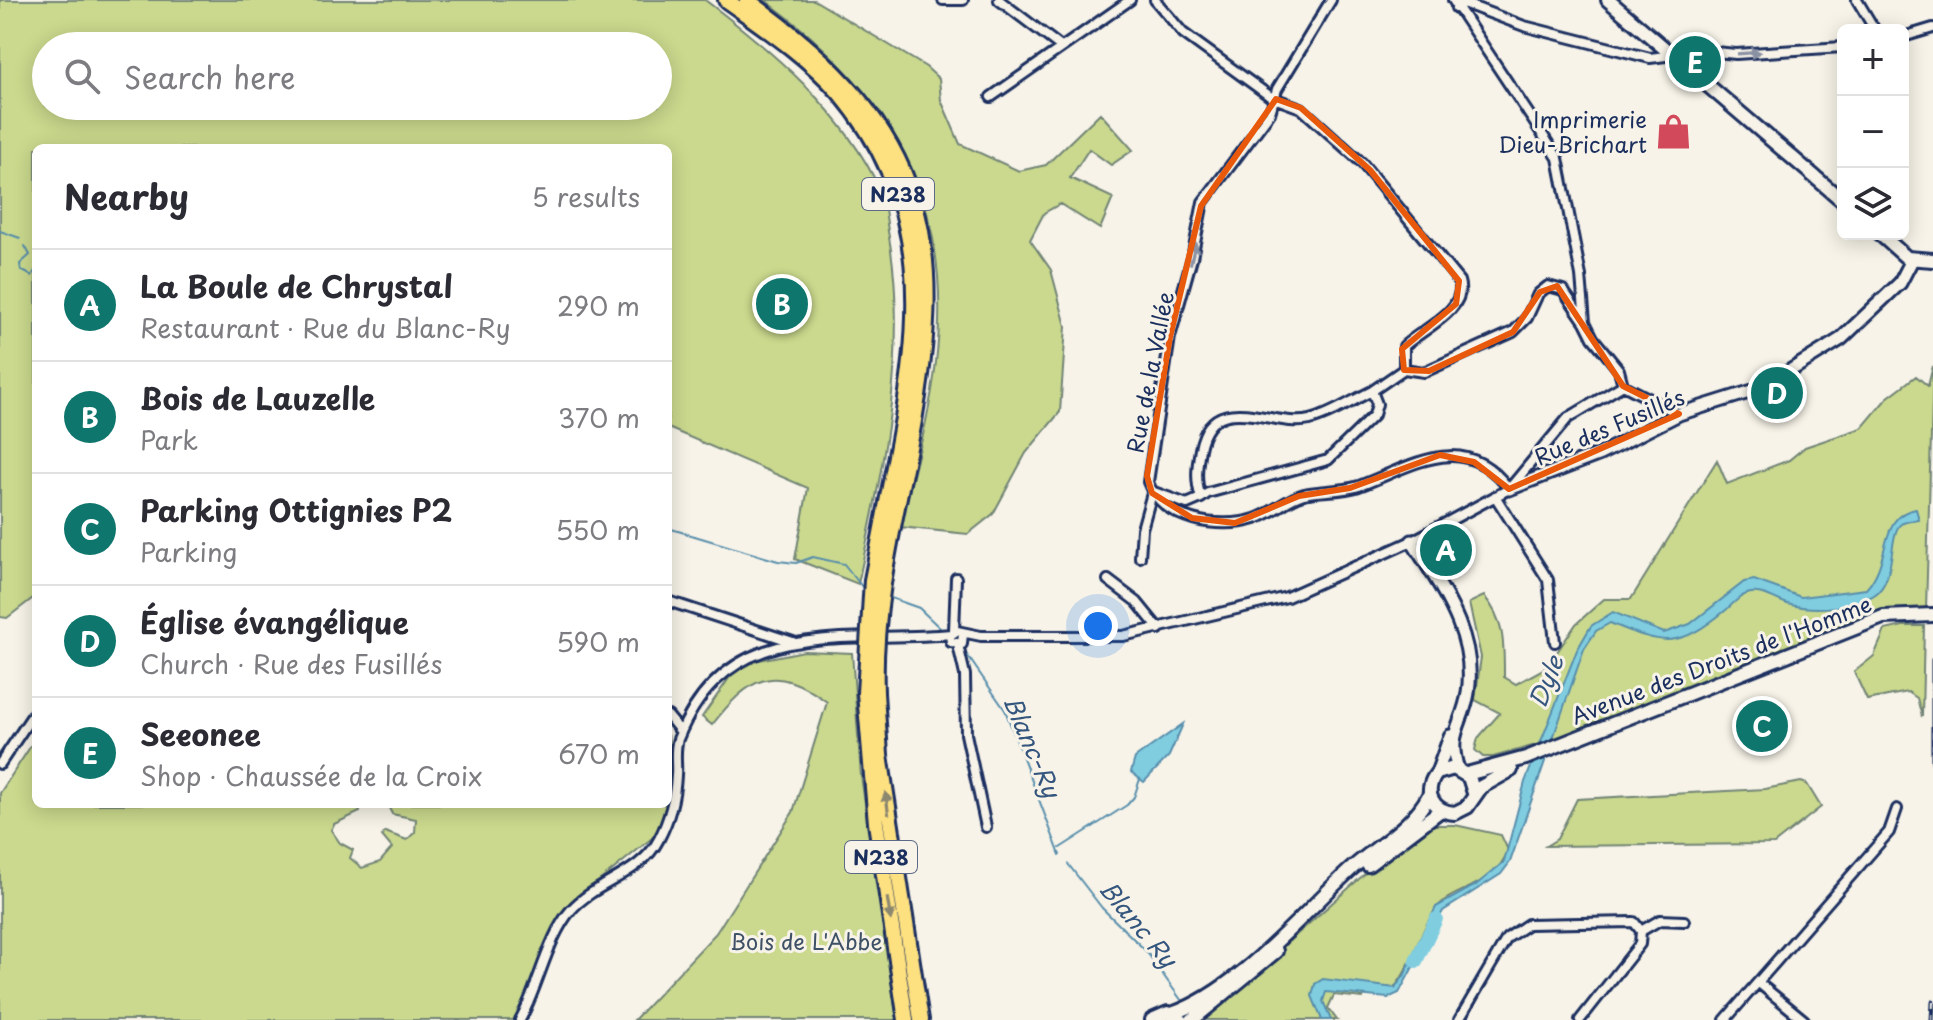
<!DOCTYPE html>
<html lang="en">
<head>
<meta charset="utf-8">
<style>
	:root { --surface:#fff; --page:#f2f2f3; --text:#2b2b33; --muted:#7c7c81; --line:#e1e1e2; --accent:#0f766e }
	body { margin:0; font-family:"Playpen Sans",sans-serif; background:var(--page); color:var(--text) }
	.controls { position:absolute; right:24px; top:24px; display:grid; overflow:hidden; border-radius:12px; box-shadow:0 4px 20px #0003 }
	.controls button { width:72px; height:72px; display:grid; place-items:center; padding:0; border:0; border-bottom:2px solid var(--line); background:var(--surface); color:var(--text); font:40px sans-serif }
	.you { position:absolute; left:1098px; top:626px; width:28px; height:28px; margin:-20px; border:6px solid #fff; border-radius:50%; background:#1a73e8; box-shadow:0 0 0 12px #1a73e833 }
	.badge { display:grid; place-items:center; width:52px; height:52px; border-radius:50%; background:var(--accent); color:#fff; font-size:26px; font-weight:700 }
	.pin { position:absolute; translate:-50% -50%; border:4px solid #fff; box-shadow:0 2px 8px #0006 }
	.list { margin:0; padding:0; list-style:none }
	h2 { display:flex; justify-content:space-between; align-items:center; height:104px; margin:0; padding:0 32px; font-size:34px }
	h2 small { font-size:26px; font-weight:400; color:var(--muted) }
	.list li { display:grid; grid-template-columns:52px 1fr auto; gap:24px; align-items:center; box-sizing:border-box; height:112px; padding:0 32px; border-top:2px solid var(--line) }
	.list b { display:block; font-size:30px; white-space:nowrap }
	.list p { margin:0; font-size:26px; white-space:nowrap; color:var(--muted) }
	.list em { font-size:26px; font-style:normal; color:var(--muted) }
	.icon { flex:none; width:44px; height:44px; fill:none; stroke:currentColor; stroke-width:2; stroke-linecap:round; stroke-linejoin:round }
	.map { position:relative; flex:none; width:1933px; height:1020px; overflow:hidden }
	.search { position:absolute; background:var(--surface); box-shadow:0 4px 20px #0003; left:32px; top:32px; width:640px; height:88px; display:flex; align-items:center; gap:20px; box-sizing:border-box; padding:0 28px; border-radius:44px; color:var(--muted); font-size:30px }
	.panel { position:absolute; background:var(--surface); box-shadow:0 4px 20px #0003; left:32px; top:144px; width:640px; height:664px; border-radius:12px }
	.map>svg:first-child { display:block }
</style>
</head>
<body>
<div class="map">
<svg width="1933" height="1020" viewBox="0 0 1933 1020">
	<rect width="100%" height="100%" fill="#f7f3e8"/>
	<filter id="ink" filterUnits="userSpaceOnUse"><feTurbulence type="fractalNoise" baseFrequency=".0125" numOctaves="2"/><feDisplacementMap in="SourceGraphic" scale="16" xChannelSelector="R" yChannelSelector="G"/><feConvolveMatrix kernelMatrix="1 2 1 2 8 2 1 2 1" color-interpolation-filters="sRGB"/></filter>
	<g filter="url(#ink)">
		<path fill="#cad98d" stroke="#728476" stroke-width="2" fill-rule="evenodd" d="M0,0H705C771,50 845,112 880,190C886,203 886,222 889,237C909,355 882,469 858,584L795,559L808,488L668,428V148H36V601L33,598L7,618L0,617ZM46,46H658V106H46Z
			M765,0H814L926,67L939,79L941,100L960,144L1019,171L1046,165L1100,113L1133,150L1111,165L1089,149L1070,178L1113,198L1100,229L1060,204L1044,213L1030,240L1051,270L1066,326L1060,412L1026,453L993,514L968,534L900,527C913,473 930,417 936,362C955,201 892,93 765,0Z
			M1933,366L1926,609H1901L1881,614L1554,740L1493,757H1483L1475,750L1478,738L1500,713L1475,700L1481,657L1469,603L1484,596C1505,620 1504,646 1504,677L1516,684L1547,667L1576,624L1604,599H1631L1717,460L1727,484L1789,460L1805,447L1862,428L1887,398L1916,376L1928,386Z
			M1903,626H1924L1922,717L1917,698L1908,692L1867,700L1854,672L1874,656L1885,630Z
			M804,651L852,653L861,776L897,1020H634L716,933L793,812L827,702C773,661 749,678 712,725L702,717L739,664Z
			M668,734L673,787L662,830L566,908L515,1020H0V793L36,738V804H357L360,812L334,824L331,830L340,843L353,850L350,858L362,868L380,862L392,848L382,836L385,832L407,840L415,832L416,819L392,814L387,804H668Z
			M1801,782L1807,784L1821,807L1774,844L1546,846L1557,839L1577,799L1765,789Z
			M1431,825H1455L1501,835L1508,850C1494,889 1453,886 1436,909C1418,932 1414,964 1394,988L1370,986L1363,998L1334,995L1328,1008L1337,1020H1201L1378,862Z"/>
		<path fill="#80cde0" stroke="#588eac" stroke-width="2" d="M1916,509L1919,520C1914,521 1906,521 1901,524C1888,533 1897,581 1874,595C1854,608 1815,611 1791,605C1778,602 1765,591 1751,593C1741,594 1733,604 1726,610C1678,649 1666,646 1610,623L1596,631L1584,649L1510,862L1501,874L1443,911L1399,993L1388,998L1326,992L1323,1001L1331,1020H1322L1312,996L1315,984L1323,979L1395,988L1404,976L1436,907L1476,885L1504,862L1525,782L1577,650L1591,626L1613,612L1664,633L1690,624L1744,582L1754,580L1801,597L1866,589C1893,560 1877,515 1916,509Z
			M1183,724L1169,756L1144,782L1131,772L1135,758Z"/>
		<g fill="none" stroke-linecap="round" stroke-linejoin="round">
			<path stroke="#588eac" stroke-width="2" d="M0,231L20,238
				M25,246L30,255L20,264L21,270L32,276L36,269
				M668,528L778,561L796,563L813,557L844,564L863,588
				M888,597L919,608L942,630
				M967,655L1005,710L1060,855
				M1060,848L1127,805L1134,797L1140,779
				M1068,864L1102,908L1146,951L1184,1004"/>
			<path stroke="#80cde0" stroke-width="14" d="M1416,961L1436,919"/>
			<defs>
				<path id="minor" d="M943,0H963
					M999,0L1061,47
					M1155,0L1183,33L1271,97L1301,108L1362,163L1459,281C1468,310 1422,329 1404,346V369L1424,372L1513,332L1527,318L1538,294L1548,286L1563,290L1585,322
					M1331,0L1277,89L1270,113L1203,202L1192,258L1170,337L1148,482C1162,521 1220,530 1255,519C1273,513 1286,499 1304,494C1322,490 1341,492 1359,486C1411,467 1464,428 1509,489
					M1453,0L1558,158L1581,276L1585,322L1593,338L1619,370L1623,385
					M1857,0L1875,30
					M1456,8L1463,3L1524,26L1650,58L1705,51L1736,54L1843,47
					M1903,37L1933,28
					M991,97L1130,0
					M1623,385L1679,414
					M1372,391C1353,400 1331,415 1310,420C1273,429 1212,386 1200,449C1197,466 1195,481 1201,498L1208,493L1328,460L1374,415L1377,404L1372,391L1404,369
					M1154,492L1187,504L1201,498
					M1495,496L1548,580L1555,642
					M1140,557L1142,529L1152,493
					M1108,580L1137,602L1159,629
					M668,601L793,642
					M954,631L956,578
					M963,633L962,644L951,642L950,635L957,631L981,636H1123L1287,597L1412,541L1509,489L1568,418L1623,385
					M958,645L965,675L966,734L986,827
					M668,716L681,732
					M0,764L36,710
					M1641,931L1660,920L1684,921
					M1760,984L1804,1020
					M520,1020C538,988 548,936 571,910C597,881 641,875 659,839C669,820 675,796 676,775C677,763 674,750 678,739C728,614 844,644 951,634
					M1459,1020L1507,938L1528,924L1634,922L1641,931L1640,944L1580,1020
					M1725,1020L1889,832L1897,809"/>
				<path id="tertiary" d="M1509,489L1600,454L1679,414L1762,388L1841,339L1900,283L1912,260
					M1412,541C1441,588 1477,634 1468,693C1463,725 1446,734 1458,769
					M1437,773L1450,736"/>
				<path id="secondary" d="M1608,0L1843,201
					M1880,234L1907,258L1933,260
					M1467,774L1526,758L1883,617L1933,615
					M1474,793L1469,777L1454,768L1437,773C1422,791 1432,812 1455,813L1467,807L1481,787L1511,770
					M1368,865L1441,810
					M1172,1014C1239,990 1298,918 1349,871C1375,847 1413,827 1429,795
					M1152,1020L1168,1013L1181,1020
					M1192,1020L1276,951"/>
				<path id="trunk" d="M726,0C765,28 807,56 839,92C933,202 922,323 896,456
					M747,0C933,132 950,243 907,458
					M865,693L876,823L906,1020
					M876,693L880,755L921,1020"/>
			</defs>
			<use href="#minor" stroke="#1b2f5e" stroke-width="14"/>
			<use href="#tertiary" stroke="#1b2f5e" stroke-width="17"/>
			<use href="#secondary" stroke="#1b2f5e" stroke-width="18"/>
			<use href="#trunk" stroke="#1b2f5e" stroke-width="20"/>
			<use href="#minor" stroke="#f7f3e8" stroke-width="8"/>
			<use href="#tertiary" stroke="#f7f3e8" stroke-width="11"/>
			<use href="#secondary" stroke="#f7f3e8" stroke-width="12"/>
			<use href="#trunk" stroke="#fde080" stroke-width="14"/>
			<defs>
				<path id="rail" d="M1933,660V762
					M1932,1020L1933,1002"/>
			</defs>
			<use href="#rail" stroke="#1b2f5e" stroke-width="5"/>
			<use href="#rail" stroke="#f7f3e8" stroke-width="2" stroke-dasharray="6" stroke-linecap="butt"/>
			<defs>
				<path id="trunk-bridge" d="M865,693L872,580L896,456
					M876,693C873,613 891,536 907,458"/>
			</defs>
			<use href="#trunk-bridge" stroke="#1b2f5e" stroke-width="20" stroke-linecap="butt"/>
			<use href="#trunk-bridge" stroke="#fde080" stroke-width="14"/>
		</g>
		<defs><path id="oneway-solid" d="M-6-.8H1V-3.2L6.5 0L1 3.2V.8H-6Z" transform="scale(2)"/></defs>
		<g fill="#8991a3">
			<use href="#oneway-solid" transform="translate(1749 53) rotate(-4)"/>
			<use href="#oneway-solid" transform="translate(1193 253) rotate(-77)"/>
		</g>
		<g fill="#8c886f">
			<use href="#oneway-solid" transform="translate(887 803) rotate(-98)"/>
			<use href="#oneway-solid" transform="translate(889 909) rotate(81)"/>
		</g>
	</g>
	<path fill="none" stroke="#e8590c" stroke-width="6" stroke-linejoin="round" d="M1276,99L1301,108L1370,170L1459,281L1456,304L1402,349L1404,370L1429,371L1513,332L1540,292L1557,286L1623,386L1679,414L1509,489L1474,462L1440,455L1350,488L1299,496L1235,523L1192,518L1152,493L1147,476L1170,337L1201,206Z"/>
	<defs>
		<symbol id="shop-bare" viewBox="-9 -9 18 18"><path d="M-5-2.5h2.3a2.7 3.5 0 0 1 5.4 0H5L5.5 6h-11ZM-1.5-2.5h3a1.5 2.3 0 0 0-3 0Z" fill="#d1495b" stroke="#f7f3e8" stroke-width="2.5" paint-order="stroke"/></symbol>
	</defs>
	<g fill-rule="evenodd">
		<use href="#shop-bare" x="1648" y="106" width="51" height="51"/>
	</g>
	<g text-anchor="middle" dominant-baseline="central" stroke-width="6" stroke-linejoin="round" paint-order="stroke">
		<g fill="#f7f3e8" stroke="#5d6a87" stroke-width="2">
			<rect x="862" y="178" width="72" height="32" rx="6"/>
			<rect x="845" y="841" width="72" height="32" rx="6"/>
		</g>
		<g font-size="20" font-weight="bold" fill="#1b2f5e">
			<text x="898" y="194">N238</text>
			<text x="881" y="857">N238</text>
		</g>
		<g font-size="22" fill="#1b2f5e" stroke="#f7f3e8" text-anchor="end">
			<text x="1647" y="118">Imprimerie<tspan x="1647" dy="25">Dieu-Brichart</tspan></text>
		</g>
		<g font-size="22" fill="#1b2f5e" stroke="#f7f3e8">
			<text transform="translate(1149 372) rotate(-79)">Rue de la Vallée</text>
			<text transform="translate(1609 426) rotate(-23)">Rue des Fusillés</text>
			<text transform="translate(1721 659) rotate(-21)">Avenue des Droits de l'Homme</text>
		</g>
		<g font-size="22" fill="#3e5167" stroke="#f7f3e8">
			<text x="806" y="940">Bois de L'Abbe</text>
		</g>
		<g font-size="24" font-style="italic" fill="#34567e" stroke="#f7f3e8">
			<text transform="translate(1545 681) rotate(-68)">Dyle</text>
			<text transform="translate(1033 746) rotate(67)">Blanc-Ry</text>
			<text transform="translate(1139 923) rotate(50)">Blanc Ry</text>
		</g>
	</g>
</svg>
<div class="controls">
<button>+</button>
<button>−</button>
<button><svg class="icon" aria-label="layers" viewBox="0 0 24 24"><path d="M12 4l9 5-9 5-9-5zM3 14l9 5 9-5"/></svg></button>
</div>
<div class="you"></div>
<div class="pin badge" style="left:1446px;top:550px">A</div>
<div class="pin badge" style="left:782px;top:304px">B</div>
<div class="pin badge" style="left:1762px;top:726px">C</div>
<div class="pin badge" style="left:1777px;top:393px">D</div>
<div class="pin badge" style="left:1695px;top:62px">E</div>
<div class="search"><svg class="icon" aria-label="search" viewBox="0 0 24 24"><circle cx="10" cy="10" r="6"/><path d="M15 15l6 6"/></svg>Search here</div>
<section class="panel">
<h2>Nearby<small>5 results</small></h2>
<ul class="list">
<li><span class="badge">A</span><div><b>La Boule de Chrystal</b><p>Restaurant · Rue du Blanc-Ry</p></div><em>290 m</em></li>
<li><span class="badge">B</span><div><b>Bois de Lauzelle</b><p>Park</p></div><em>370 m</em></li>
<li><span class="badge">C</span><div><b>Parking Ottignies P2</b><p>Parking</p></div><em>550 m</em></li>
<li><span class="badge">D</span><div><b>Église évangélique</b><p>Church · Rue des Fusillés</p></div><em>590 m</em></li>
<li><span class="badge">E</span><div><b>Seeonee</b><p>Shop · Chaussée de la Croix</p></div><em>670 m</em></li>
</ul>
</section>
</div>
</body>
</html>
